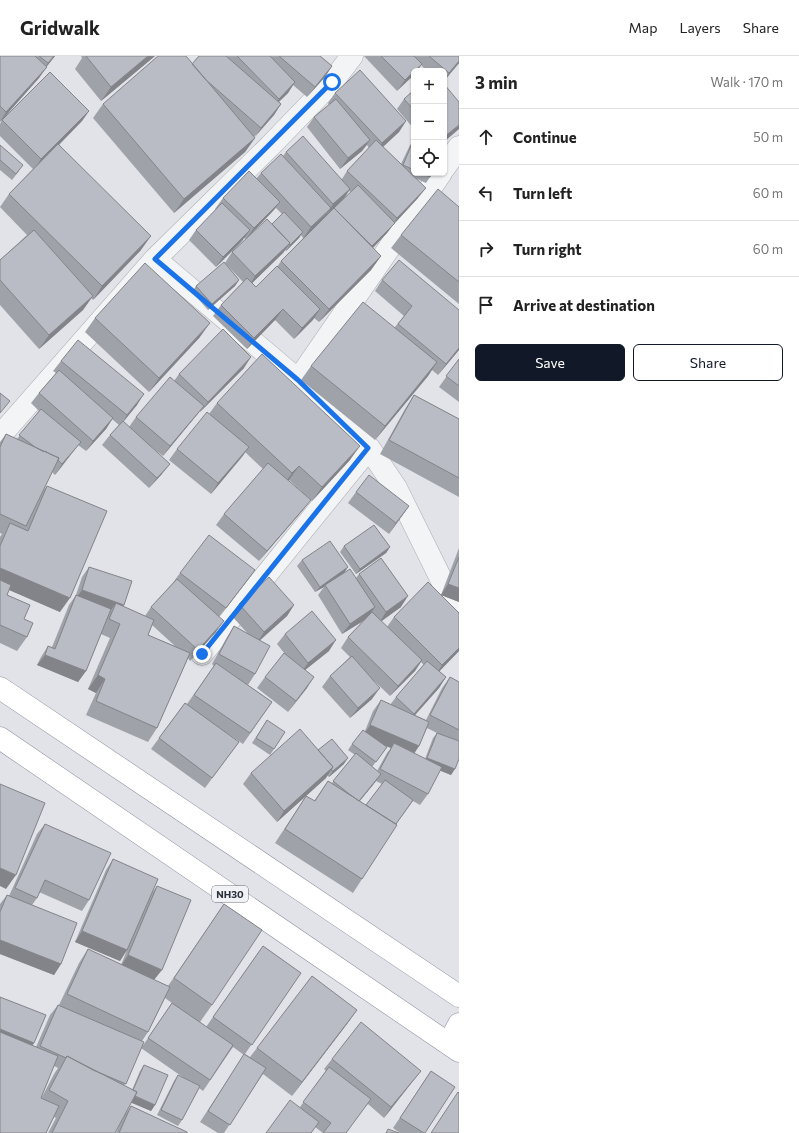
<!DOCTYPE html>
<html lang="en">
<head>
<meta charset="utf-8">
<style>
	:root { --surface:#fff; --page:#f2f2f2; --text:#222; --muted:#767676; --line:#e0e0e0; --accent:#111827 }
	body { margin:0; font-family:Commissioner,sans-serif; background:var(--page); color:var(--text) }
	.controls { position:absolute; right:12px; top:12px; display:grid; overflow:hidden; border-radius:6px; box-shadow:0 1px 3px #0004 }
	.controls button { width:36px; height:36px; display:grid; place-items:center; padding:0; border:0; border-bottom:1px solid var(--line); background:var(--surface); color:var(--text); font:20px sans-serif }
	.stop { position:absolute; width:12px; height:12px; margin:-9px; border:3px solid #1a73e8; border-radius:50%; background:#fff }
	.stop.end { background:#1a73e8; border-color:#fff; box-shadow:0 1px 4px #0008 }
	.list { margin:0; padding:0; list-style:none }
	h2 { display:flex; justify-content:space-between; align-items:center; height:52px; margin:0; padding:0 16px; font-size:17px }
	h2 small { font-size:13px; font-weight:400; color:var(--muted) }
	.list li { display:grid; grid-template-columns:26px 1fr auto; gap:12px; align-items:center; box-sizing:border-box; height:56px; padding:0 16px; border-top:1px solid var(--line) }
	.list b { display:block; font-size:15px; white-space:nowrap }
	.list em { font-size:13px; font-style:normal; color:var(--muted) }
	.actions { display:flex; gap:8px; padding:12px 16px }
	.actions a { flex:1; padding:9px 0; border:1px solid var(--accent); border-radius:6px; text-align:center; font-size:14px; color:var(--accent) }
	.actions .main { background:var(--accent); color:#fff }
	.icon { flex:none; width:22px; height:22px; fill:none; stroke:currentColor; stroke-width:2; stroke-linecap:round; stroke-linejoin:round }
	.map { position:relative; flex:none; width:459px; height:1077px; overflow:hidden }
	header { display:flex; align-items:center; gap:24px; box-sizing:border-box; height:56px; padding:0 20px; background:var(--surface); border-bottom:1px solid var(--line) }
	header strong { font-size:19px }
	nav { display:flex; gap:22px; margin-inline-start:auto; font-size:14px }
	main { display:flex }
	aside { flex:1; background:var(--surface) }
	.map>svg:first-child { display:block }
</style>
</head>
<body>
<header>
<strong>Gridwalk</strong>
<nav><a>Map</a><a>Layers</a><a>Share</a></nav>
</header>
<main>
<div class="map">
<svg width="459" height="1077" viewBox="0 0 459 1077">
	<rect width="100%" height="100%" fill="#e1e3e8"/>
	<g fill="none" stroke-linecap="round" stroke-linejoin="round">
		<defs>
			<path id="minor" d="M444,112L459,91
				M155,203L298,324L369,392L396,432L459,559
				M298,324L441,117
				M0,380L155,203L270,90L332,26L352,0
				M202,598L369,392"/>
			<path id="trunk" d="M0,632L459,940
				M0,682L459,995
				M449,987L459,968"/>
		</defs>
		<use href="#minor" stroke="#a7aab1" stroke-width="23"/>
		<use href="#trunk" stroke="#8a909d" stroke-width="23"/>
		<use href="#minor" stroke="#f3f4f6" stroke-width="22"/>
		<use href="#trunk" stroke="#fff" stroke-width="22"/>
	</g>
	<path fill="#9fa2a9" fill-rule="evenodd" d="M0,0H55L46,11L39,22L0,66Z
		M81,0H155L101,45L75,13L82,2Z
		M199,0H320L332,10L325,21L307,41L293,29L288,37L279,46L281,48L274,59L254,81L255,82L245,96L174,157L93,62L103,48L192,8Z
		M364,0H459V7L444,25V15H427L421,9L417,15H414L397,35Z
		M414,34V73L397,53L404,43Z
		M335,37L406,65L399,76L383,91L401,108L410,89L414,83V117H432L430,121L426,127L417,123L418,142L393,169L387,177L373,192L381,200L371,214L319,266L314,262L294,283L275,264L247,293L213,260L221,249L243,226L225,207L239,224L235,230L208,254L192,236L196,230L225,207L232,196L246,183L244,182L242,185L216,211L189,184L196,174L216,154L215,153L223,142L256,123L261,117L283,100L286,96L342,123L347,115L369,92L367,89L362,95L340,113L307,71L314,61L329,49L328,47ZM349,135L351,136L343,144ZM276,152L282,158L272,168L250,179L272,156ZM310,175L281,205L277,211L256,231L252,227L283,197L285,194L286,195L299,182L301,179L303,182Z
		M89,55L82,65L59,89L141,194L93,244L91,242L83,254L39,293L0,249V204L27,179L0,151L9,138L33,113L0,80V68L2,64Z
		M0,89L19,115L12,124L0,114Z
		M459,151V248L391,192L401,179Z
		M382,224L459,254V294L438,319L432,314L428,320L375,384L301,324L311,310L395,271L404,260L375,235Z
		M95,262L200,281L149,336L85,276Z
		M459,303V346L439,331Z
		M61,305L137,349L123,365L129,371L136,361L174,325L179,318L244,312L200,356V355L163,400L150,390L162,418L149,432L102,389L110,379L119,369L112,363L106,373L86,395L78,389L55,419L52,416L42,436L47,430L60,556L9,534L7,539L24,563L27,581L17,595L0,587V481L2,478L0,477V386L6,378L17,383L39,355L31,347L39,337L56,317L53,315Z
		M414,339L459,363V441L380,398L405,353Z
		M217,347L350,404L312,445L289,424L288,425L303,454L259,505L216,469L224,458L263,413L245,396L211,438L169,404L177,393L209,358Z
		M356,436L409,450L389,478L348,447Z
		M344,490L390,491L386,497L356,518L340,496Z
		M459,492V546L441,539L459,557V595L439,615L446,621L439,632L415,659L426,664L442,632L450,621L459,626V703L451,719L440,714L428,738L420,749L413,745L396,768L362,823L353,837L275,787L306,740L314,745L328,725L332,727L355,699L348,694L352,688L365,675L373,655L381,644L390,649L396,641L424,609L421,606L415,615L390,640L368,619L372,643L350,662L322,631L330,620L350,601L341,592L348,581L365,564L342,578L318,539L324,531L315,536L297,510L302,504L348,511L344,517L356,522L359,518L401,551L381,565L387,571L394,561L441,539ZM427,672L437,677L433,682L425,703L414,697L419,690ZM383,689L391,692L387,697L377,715L372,711L387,691ZM376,725L382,728L366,749L360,745Z
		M89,511L123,551L145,560L151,551L172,528L180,517L247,525L219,561L216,576L190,605L188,602L157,672L148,686L86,659L96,637L88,633L110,582L101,578L86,615L78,626L37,609L41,601L48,590L52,591L69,549L76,539L82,521ZM152,569L175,590L148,579Z
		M239,548L294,549L287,560L260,584L255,618L248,629L245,627L272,646L243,688L221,673L239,686L205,732L151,693L185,647L187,648L214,610L212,608L227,581L234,570L249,579L231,559Z
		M285,578L329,595L305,614L307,632L288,656L257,632L265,621L285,598L277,588Z
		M267,664L274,693L270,699L252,687Z
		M318,694L344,708L329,721L327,719L326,722L277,766L243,728L251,717Z
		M45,768L89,844L82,855L39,836L37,842L32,849L61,908L54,919L0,898V848L7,839L9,840L37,778Z
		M113,803L151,838L157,830L154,924L168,930L224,848L212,949L200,966L206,971L263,890L301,917L245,998L250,1001L257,992L357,954L347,968L292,1040L263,1018L224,1077H218L200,1066L244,999L233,991L203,1035L199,1032L182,1064L178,1070L157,1059L174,1025L178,1019L184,1022L141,992L124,1030L132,1034L140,1015L144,1009L155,1049L151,1055L131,1046L125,1058L131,1050L187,1077H116L121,1066L115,1077H48L56,1062L54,1061L46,1077L0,941L34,987L32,989L36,991L50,959L58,949H59L79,907L88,893L121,909L127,894L120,905L75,886L106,814ZM165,942L172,947L142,991V985L148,976ZM54,1010L58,1012L54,1018L41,1043V1042Z
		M332,1003L421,1015L413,1025L384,1062L368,1048L323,1077L315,1071L300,1051L326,1015L324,1013Z
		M431,1015L425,1077H400L393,1072Z"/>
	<path fill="#828489" d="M54,0H55L41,18L48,7Z
		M148,0H155L101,45L111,31Z
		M459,5V7L444,25L449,17Z
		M422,8L417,15H414Z
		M332,10L325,21L307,41L315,31Z
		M47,11L39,22L0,66L6,56Z
		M414,15V19L397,35L405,24Z
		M295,26L288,37L271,53L279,43Z
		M281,48L274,59L254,82L261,72Z
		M89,55L82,65L34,114L41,103Z
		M406,65L399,76L375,98L382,87Z
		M459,69V73L444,86V81Z
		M255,82L245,96L174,157L184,143Z
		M370,84L362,95L340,113L348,102Z
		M426,132L418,142L393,169L387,177L364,201L371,191L392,170L397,162Z
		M350,133L343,144L328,157L324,163L303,182L311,171L329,155L333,148Z
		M280,146L272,156L246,183L254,172Z
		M250,174L242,185L216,211L223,201Z
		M303,176L299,182L286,195L290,189Z
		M151,180L141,194L93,244L102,230Z
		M290,187L283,197L248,231L255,220Z
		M381,200L371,214L319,266L329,253Z
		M239,224L235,230L208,254L212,248Z
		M93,240L83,254L39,293L49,279Z
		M283,253L275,264L247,293L254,282Z
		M320,253L313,264L294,283L302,272Z
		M210,267L200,281L149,336L159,322Z
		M459,292V294L438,319L446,308Z
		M251,301L244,312L200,356L208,346Z
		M437,306L428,320L375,384L385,370Z
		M144,338L137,349L120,370L127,359Z
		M204,350L196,360L163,400L170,390Z
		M113,362L106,373L86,395L93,385Z
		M81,386L73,396L55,419L62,408Z
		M360,390L350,404L312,445L322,431Z
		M249,391L242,401L211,438L218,427Z
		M170,408L162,418L149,432L157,422Z
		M299,410L289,424L282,431L292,417Z
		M311,444L303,454L259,505L267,495Z
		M409,450L402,460L389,478L396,467Z
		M390,491L386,497L356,518L360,513Z
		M348,511L344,517L325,529L324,531L315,536L320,531Z
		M0,512L70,542L60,556L0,530Z
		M255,514L247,525L218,563L226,552Z
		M448,528L459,532V546L441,539Z
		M82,534L124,549L117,559L116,547L109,557L74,545Z
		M408,540L401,551L379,567L386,556Z
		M294,549L287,560L257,587L264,576Z
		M375,551L368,562L342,578L350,568Z
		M224,565L216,576L190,605L198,594Z
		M336,584L329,595L300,618L308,607Z
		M459,592V595L435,620L442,609Z
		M45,599L86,615L78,626L37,609Z
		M422,604L415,615L390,640L398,630Z
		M98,619L105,623L96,637L88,633Z
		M314,621L307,632L288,656L296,645Z
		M446,621L439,632L407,668L414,658Z
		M380,632L372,643L350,662L358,652Z
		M370,669L419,690L412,701L394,687L391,692L363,680Z
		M348,702L344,708L329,721L333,715Z
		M427,702L455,713L451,719L423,708Z
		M333,711L326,722L277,766L284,755Z
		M381,718L373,729L350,756L358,746Z
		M0,812L16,819L6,833L0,830Z
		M82,875L127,894L120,905L75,886Z
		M0,884L61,908L54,919L0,898Z
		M128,899L162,914L154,924L121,910Z
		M357,954L347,968L292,1040L302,1026Z
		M0,973L34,987L27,998L0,987Z
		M421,1015L413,1025L384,1062L391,1051Z
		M131,1039L155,1049L151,1055L127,1045Z"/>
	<path fill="#b9bcc4" stroke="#828489" d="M0,0H35L47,11L6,56L0,50Z
		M39,0H54L48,7Z
		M86,0H148L111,31Z
		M158,0H186L255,82L184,143L103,48Z
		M199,0H226L281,48L261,72L206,24L192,8Z
		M237,0H270L295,26L279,43Z
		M279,0H320L332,10L315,31Z
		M381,0H414L422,8L405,24Z
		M429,0H459V5L449,17Z
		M360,14L406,65L382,87L335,37Z
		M50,16L89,55L41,103L2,64Z
		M444,28L459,46V69L444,81Z
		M414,34V54L404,43Z
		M336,43L370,84L348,102L314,61Z
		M303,80L350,133L333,148L286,96Z
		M414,83V114L403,109Z
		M376,84L426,132L397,162L347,115Z
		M58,88L151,180L102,230L9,138Z
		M0,89L23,109L16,118L0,104Z
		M281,98L331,152L311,171L261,117Z
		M249,115L280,146L254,172L223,142Z
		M421,117H432L430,121Z
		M358,129L395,167L372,190L334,152Z
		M438,133L459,151V226L401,179Z
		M222,147L250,174L223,201L196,174Z
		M334,152L381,200L329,253L281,205Z
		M284,156L303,176L290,189L289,188L290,187L272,168Z
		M267,163L290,187L255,220L232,196Z
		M34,174L93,240L49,279L0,224V204Z
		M399,204L459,254V292L446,308L398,268L412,250L382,224Z
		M224,206L239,224L212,248L196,230Z
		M145,207L210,267L159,322L95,262Z
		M277,210L320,253L302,272L283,253L254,282L221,249L247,222L256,231Z
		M363,246L437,306L385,370L311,310Z
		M223,273L251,301L208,346L179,318Z
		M78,284L144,338L127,359L61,305Z
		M262,298L360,390L322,431L299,410L292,417L217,347Z
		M459,303V330L446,320Z
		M59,314L113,362L93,385L39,337Z
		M170,321L204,350L170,390L136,361Z
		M0,337L10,345L0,357Z
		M414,339L459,363V422L389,384Z
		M41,353L81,386L62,408L58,404L59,402L50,398L45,395L44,396L35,391L19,379Z
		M207,356L249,391L218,427L177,393Z
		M123,365L170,408L157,422L110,379Z
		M6,378L59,402L26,470L0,458V391Z
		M268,407L311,444L267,495L224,458Z
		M369,419L409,450L396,467L356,436Z
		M47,430L107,455L70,542L0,512V490L10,467L28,475Z
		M374,469L390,491L360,513L344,490Z
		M209,479L255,514L226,552L180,517Z
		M330,485L348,511L320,531L302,504Z
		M459,501V532L448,528Z
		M381,502L408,540L386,556L359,518Z
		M89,511L132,525L124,549L82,534Z
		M350,513L375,551L350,568L325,529Z
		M269,521L294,549L264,576L239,548Z
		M177,523L224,565L198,594L151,551Z
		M0,524L11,529L7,539L30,549L24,563L33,567L27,581L0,569Z
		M428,526L459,557V592L442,609L394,561Z
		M76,539L111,553L86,615L45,599L48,590L55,593Z
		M116,547L154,564L148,579L190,597L157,672L96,645L105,623L98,619L120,568L109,563Z
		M312,555L336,584L308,607L285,578Z
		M372,556L422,604L398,630L348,581Z
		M234,570L270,590L255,618L219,598Z
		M284,597L314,621L296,645L265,621Z
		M352,600L380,632L358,652L330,620Z
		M427,605L446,621L414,658L396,641Z
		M216,607L272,646L250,677L194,639Z
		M450,621L459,626V674L430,659Z
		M381,644L429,666L419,690L370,669Z
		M185,647L239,686L212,722L159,682Z
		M267,664L285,676L274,693L256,682Z
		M300,673L333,711L284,755L251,717Z
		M363,674L387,691L376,706L352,688Z
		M437,677L459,685V703L455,713L427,702Z
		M332,683L348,702L333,715L331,714L333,711L318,694Z
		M394,687L442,711L428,738L380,713Z
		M356,697L381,718L359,745L348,737L333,725Z
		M385,724L413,744L396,768L366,749Z
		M328,725L397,769L362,823L285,773L306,740L315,745Z
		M0,728L45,747L16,819L0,812Z
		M45,768L111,797L89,844L45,824L37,842L15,832Z
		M113,803L158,823L127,894L82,875Z
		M157,830L191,844L162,914L128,899Z
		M7,839L77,867L61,908L0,884V856Z
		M224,848L262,874L212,949L174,922Z
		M263,890L301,917L252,989L213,961Z
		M88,893L170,931L148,976L67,938Z
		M312,920L357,954L302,1026L257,992Z
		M0,941L46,959L34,987L0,973Z
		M172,947L233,989L210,1024L148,982Z
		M58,949L144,986L126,1028L93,1014L67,1000L66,1002L40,990Z
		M361,966L421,1015L391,1051L332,1003Z
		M0,976L58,1000L41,1042L59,1050L46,1077H0Z
		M244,998L266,1012L230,1069L208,1055Z
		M67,1000L137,1036L115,1077H52L68,1045L49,1034Z
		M144,1009L168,1019L155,1049L135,1040L137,1036L133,1034Z
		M329,1011L371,1043L346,1077H323L331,1067L303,1046Z
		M431,1015L455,1031L425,1077H424L400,1062Z
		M178,1019L200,1030L182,1064L161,1054Z
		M458,1036L459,1037V1077H431Z
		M290,1044L319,1066L311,1077H266Z
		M131,1050L187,1076V1077H119Z
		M388,1073L399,1077H386Z"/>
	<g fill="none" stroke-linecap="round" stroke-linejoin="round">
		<path stroke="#1a73e8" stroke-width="5" d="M202,598L368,392L298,324L155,203L332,26"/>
	</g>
	<g text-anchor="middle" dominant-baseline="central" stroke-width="3.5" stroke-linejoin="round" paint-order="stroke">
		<rect fill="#f0f2f5" stroke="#666b74" stroke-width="1" x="212" y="830" width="36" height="16" rx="3"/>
		<g font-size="10" font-weight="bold" fill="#2b313d">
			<text x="230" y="838">NH30</text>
		</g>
	</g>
</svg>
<div class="controls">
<button>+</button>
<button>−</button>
<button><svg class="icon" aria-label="locate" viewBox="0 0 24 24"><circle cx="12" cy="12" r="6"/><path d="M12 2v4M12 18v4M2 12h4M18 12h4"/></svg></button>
</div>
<div class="stop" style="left:332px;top:26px"></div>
<div class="stop end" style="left:202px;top:598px"></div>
</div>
<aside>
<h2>3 min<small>Walk · 170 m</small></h2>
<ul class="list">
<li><svg class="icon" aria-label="ahead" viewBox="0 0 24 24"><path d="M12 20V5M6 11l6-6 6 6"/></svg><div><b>Continue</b></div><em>50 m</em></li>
<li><svg class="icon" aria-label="left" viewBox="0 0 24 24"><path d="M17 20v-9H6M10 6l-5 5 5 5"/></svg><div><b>Turn left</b></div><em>60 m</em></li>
<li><svg class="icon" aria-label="right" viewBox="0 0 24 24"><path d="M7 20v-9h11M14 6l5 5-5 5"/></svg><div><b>Turn right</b></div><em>60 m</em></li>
<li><svg class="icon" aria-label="arrive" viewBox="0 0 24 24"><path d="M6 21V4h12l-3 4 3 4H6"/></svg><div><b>Arrive at destination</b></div></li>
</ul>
<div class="actions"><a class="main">Save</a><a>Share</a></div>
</aside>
</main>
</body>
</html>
